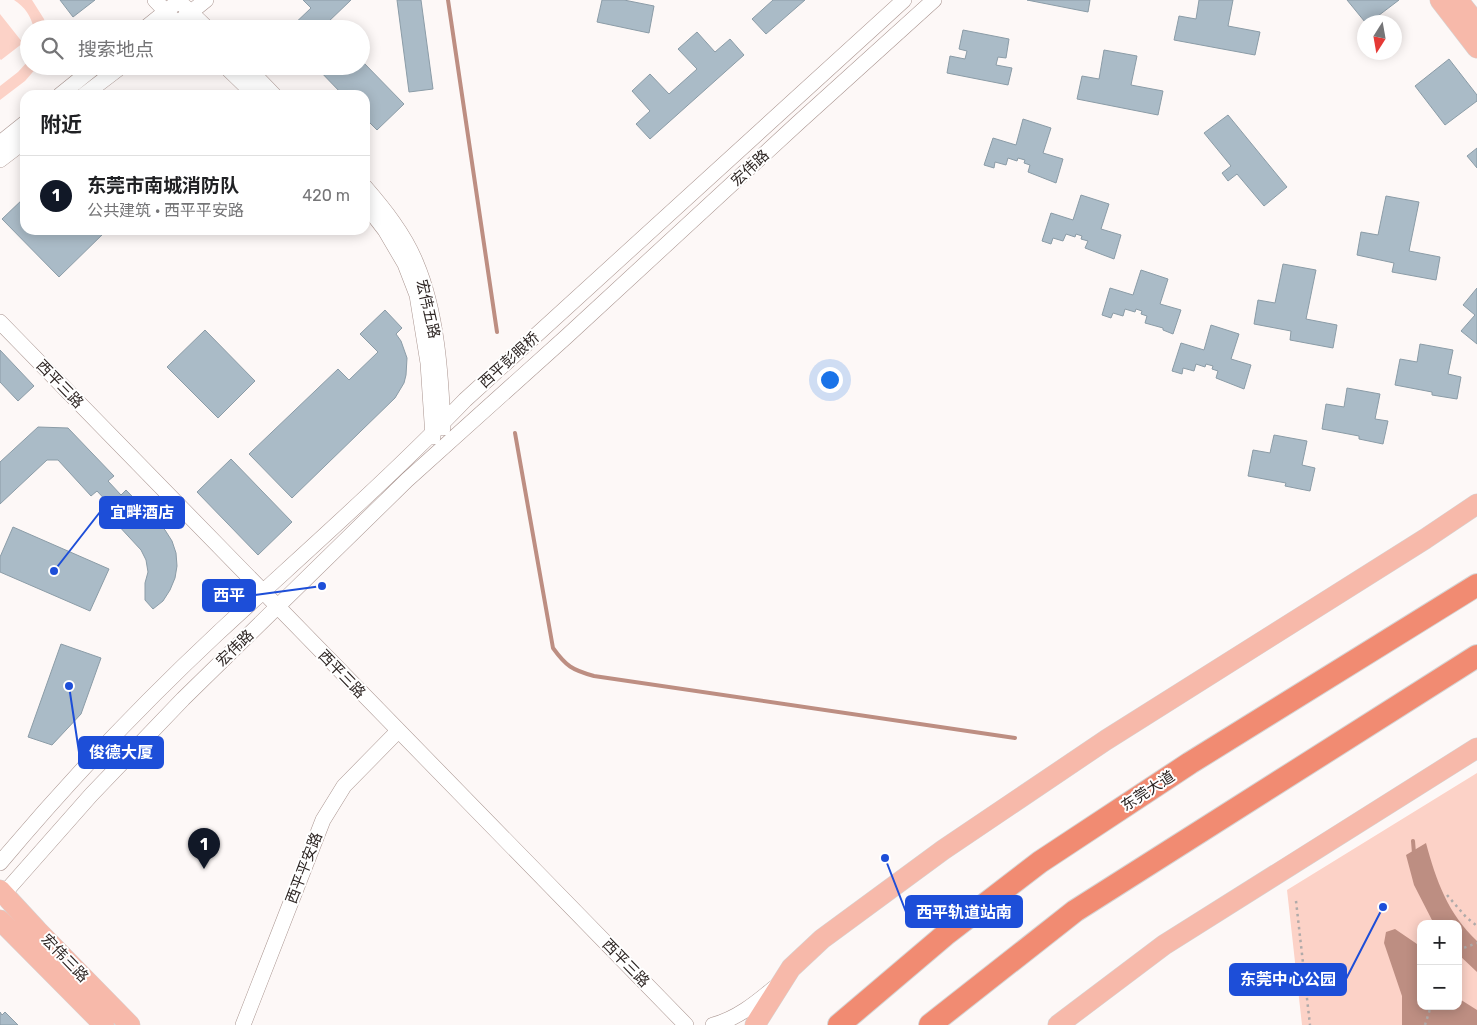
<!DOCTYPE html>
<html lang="zh">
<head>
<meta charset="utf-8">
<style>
	:root { --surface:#fff; --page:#f2f2f2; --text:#202124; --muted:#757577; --line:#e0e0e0; --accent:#111827 }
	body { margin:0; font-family:Rubik,"Noto Sans SC",sans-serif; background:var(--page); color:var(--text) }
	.controls { position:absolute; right:15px; bottom:15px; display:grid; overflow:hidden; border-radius:10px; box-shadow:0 2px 12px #0003 }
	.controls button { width:45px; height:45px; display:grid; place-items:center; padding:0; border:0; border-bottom:1px solid var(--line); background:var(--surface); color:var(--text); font:25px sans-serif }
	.compass { position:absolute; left:1357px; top:15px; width:45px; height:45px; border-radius:50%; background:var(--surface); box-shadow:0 2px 12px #0003; rotate:191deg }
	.you { position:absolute; left:829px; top:379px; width:18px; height:18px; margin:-12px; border:4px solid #fff; border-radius:50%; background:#1a73e8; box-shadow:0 0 0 8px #1a73e833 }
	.badge { display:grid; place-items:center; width:32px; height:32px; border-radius:50%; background:var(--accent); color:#fff; font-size:16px; font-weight:700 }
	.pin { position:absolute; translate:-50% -41px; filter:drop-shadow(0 1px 2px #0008) }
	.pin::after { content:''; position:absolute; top:26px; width:18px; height:15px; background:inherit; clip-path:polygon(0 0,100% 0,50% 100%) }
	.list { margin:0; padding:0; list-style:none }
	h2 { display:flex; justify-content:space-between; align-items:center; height:65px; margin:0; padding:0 20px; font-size:21px }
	h2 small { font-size:16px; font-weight:400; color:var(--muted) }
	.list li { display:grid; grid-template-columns:32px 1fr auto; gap:15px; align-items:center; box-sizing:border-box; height:80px; padding:0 20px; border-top:1px solid var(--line) }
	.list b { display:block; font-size:19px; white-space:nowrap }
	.list p { margin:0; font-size:16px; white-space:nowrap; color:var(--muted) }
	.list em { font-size:16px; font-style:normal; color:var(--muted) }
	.icon { flex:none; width:28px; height:28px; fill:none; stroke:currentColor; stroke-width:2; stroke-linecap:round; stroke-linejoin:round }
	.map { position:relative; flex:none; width:1477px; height:1025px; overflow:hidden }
	.search { position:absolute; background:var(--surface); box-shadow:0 2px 12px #0003; left:20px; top:20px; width:350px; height:55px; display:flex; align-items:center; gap:12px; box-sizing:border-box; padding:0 18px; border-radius:28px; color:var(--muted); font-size:19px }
	.panel { position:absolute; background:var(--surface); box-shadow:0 2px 12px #0003; left:20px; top:90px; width:350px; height:145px; border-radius:15px }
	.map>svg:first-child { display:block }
</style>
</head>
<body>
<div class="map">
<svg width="1477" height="1025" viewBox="0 0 1477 1025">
	<rect width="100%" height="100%" fill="#fdf8f7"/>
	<path fill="#fcd2c7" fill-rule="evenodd" d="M14,0H32L44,19L46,29H34C31,16 25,7 14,0Z
		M0,14L23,43L1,60L0,59Z
		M29,60V66H38L25,81L0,100V86L18,72Z
		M1477,773V1025H1302L1287,890ZM1421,924H1458V1006H1421Z"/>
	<path fill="#bd8e82" d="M1426,843C1436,880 1448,914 1477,941V972L1458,954V924H1434L1414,885L1406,855Z
		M1395,929L1417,944L1421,952V1006H1458V998L1477,1010V1025H1402V996L1384,943L1386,932Z"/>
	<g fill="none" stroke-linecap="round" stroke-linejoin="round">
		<path stroke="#bd8e82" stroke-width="4" d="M448,0L497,332
			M515,433L553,648C566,666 572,670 594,676L1015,738
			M1413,841L1414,853"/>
	</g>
	<path fill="#aabbc7" stroke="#8b9ca7" d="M60,0H95L73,17Z
		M303,0H351L326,24L330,29H289L311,8Z
		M397,0H421L433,89L409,92Z
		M602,0H624L654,6L649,33L597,22Z
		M773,0H805L766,34L752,19Z
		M1027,0H1090L1088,12Z
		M1199,0H1233L1228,26L1260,32L1255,55L1174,40L1179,16L1196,19Z
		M1347,0H1399L1370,22H1365Z
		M963,30L1009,39L1006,58L998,57L996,65L1012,68L1008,85L947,73L950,56L965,59L967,51L959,49Z
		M697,32L715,52L730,39L744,55L650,139L636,124L650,111L632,91L650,74L669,94L697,69L678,49Z
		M1104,50L1137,56L1131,85L1163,91L1158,115L1077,99L1082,76L1099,79Z
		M1449,59L1477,95V101L1445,125L1415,86Z
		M361,60L404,104L377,130L365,118V95H343L315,66H361Z
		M1228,115L1287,187L1264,206L1237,174L1228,181L1222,173L1231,166L1204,133Z
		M1023,119L1051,128L1043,153L1063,159L1056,183L1028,172L1030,165L1024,163L1025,160L1018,158L1017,161L1008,158L1006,165L995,162L994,168L984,165L993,138L1016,145Z
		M1477,148V168L1467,156Z
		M1081,195L1109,204L1101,229L1121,235L1114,259L1085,248L1088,241L1081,239L1082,236L1076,234L1075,237L1066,234L1063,241L1053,238L1051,244L1042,241L1051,213L1073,220Z
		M1386,196L1419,202L1409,251L1440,257L1436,280L1392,272L1394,263L1357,255L1361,232L1378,235Z
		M25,197V230L106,231L59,277L2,219Z
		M1283,264L1316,270L1306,319L1337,325L1333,348L1290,340L1291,331L1254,324L1258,300L1275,303Z
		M1141,270L1168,279L1160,304L1181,310L1173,334L1163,330V328L1145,323L1147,316L1141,314L1142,311L1136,309L1135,312L1125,309L1123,316L1113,313L1111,318L1102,315L1110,288L1133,295Z
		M1477,288V344L1461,331L1475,315L1463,305Z
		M385,310L402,328L396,334L401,341L407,358L406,375L404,383L395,398L292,498L249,454L338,369L349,380L378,352L360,334Z
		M1211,325L1239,334L1231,359L1251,365L1244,389L1216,378L1218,371L1212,369L1213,366L1206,364L1205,367L1196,364L1194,371L1183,368L1182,374L1172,371L1181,343L1204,350Z
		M205,330L255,381L218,418L167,367Z
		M1420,344L1453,350L1448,374L1461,377L1457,399L1432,395V392L1395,385L1400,359L1417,362Z
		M0,350L34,386L18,401L0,382Z
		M1347,388L1380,394L1375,419L1388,421L1383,444L1359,439V436L1322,429L1326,404L1344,407Z
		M38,427L68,428L114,476L108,481L121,495L126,490L165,530L172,541L176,553L177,566L175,578L170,590L163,601L153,609L145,600V583L148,572L146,560L141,550L104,510L110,505L97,491L91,496L58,460H47L0,504V462Z
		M1274,435L1307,441L1302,465L1315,468L1310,491L1285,486L1286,483L1248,476L1253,450L1270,453Z
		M231,459L292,522L258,555L197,492Z
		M13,527L109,569L90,611L0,572V557Z
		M61,644L101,658L81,714L52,745L28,737Z
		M0,1012L2,1015L5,1012L18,1025H0Z"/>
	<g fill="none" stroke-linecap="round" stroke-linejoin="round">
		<defs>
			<path id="minor" d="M155,0L172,18
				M184,6L208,29
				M144,29L180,0
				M170,29L206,0
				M225,66L255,95
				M246,66L274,95
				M60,95L96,66
				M84,95L122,66
				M0,143L25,123
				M0,160L25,141
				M365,187C384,209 405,235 416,263C437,312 441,375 443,428
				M365,204L385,230L405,264L417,295L428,363L433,437
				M0,322L686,1025
				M0,863C68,782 141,705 218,633C301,556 387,481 465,400L904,0
				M0,898L91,795L183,699L407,480L566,337L798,123L934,0
				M243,1025L323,820L344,786L398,731
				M713,1025C736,1019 755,1004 774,988"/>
			<path id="major" d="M1440,0L1477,48
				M1458,0L1477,24
				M0,890L37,930L130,1025
				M0,920L104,1025
				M755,1025L791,968L822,939L943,850L1106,740L1425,539L1477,504
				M1058,1025L1164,945L1477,748"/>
			<path id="highway" d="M839,1025L945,935L1040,862L1190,763L1477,585
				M930,1025L1075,911L1477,656"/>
		</defs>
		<use href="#minor" stroke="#a9948f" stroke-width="16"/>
		<use href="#major" stroke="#d5d4d3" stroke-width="21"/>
		<use href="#highway" stroke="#d5d4d3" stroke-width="24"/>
		<path stroke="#b0aaa9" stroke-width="2.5" stroke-dasharray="2.5 4" stroke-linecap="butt" d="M1447,895L1466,917L1477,926
			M1296,901L1310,1025
			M1458,950L1477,943
			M1425,1025L1431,1006"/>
		<use href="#minor" stroke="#fff" stroke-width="15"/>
		<use href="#major" stroke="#f7b9aa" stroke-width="20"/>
		<use href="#highway" stroke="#f18b72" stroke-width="22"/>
	</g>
	<g text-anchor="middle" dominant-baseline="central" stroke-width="4" stroke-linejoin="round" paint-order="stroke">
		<g font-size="15" fill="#2e2624" stroke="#fff">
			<text transform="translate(750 168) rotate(-43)">宏伟路</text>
			<text transform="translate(428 309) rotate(77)">宏伟五路</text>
			<text transform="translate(509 360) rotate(-42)">西平彭眼桥</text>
			<text transform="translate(60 384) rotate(46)">西平三路</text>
			<text transform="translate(235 648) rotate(-44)">宏伟路</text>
			<text transform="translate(342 674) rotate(46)">西平三路</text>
			<text transform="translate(1148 791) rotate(-33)">东莞大道</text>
			<text transform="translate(304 868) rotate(-69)">西平平安路</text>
			<text transform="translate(65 958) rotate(46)">宏伟三路</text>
			<text transform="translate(626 963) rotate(46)">西平三路</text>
		</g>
	</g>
	<path fill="none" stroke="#1d4ed8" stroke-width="2" d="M54 571L100 512M322 586L255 595M69 686L79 752M885 858L906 912M1383 907L1346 979"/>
	<g fill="#1d4ed8" stroke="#fff" stroke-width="2">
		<circle cx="54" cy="571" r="5"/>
		<circle cx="322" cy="586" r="5"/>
		<circle cx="69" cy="686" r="5"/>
		<circle cx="885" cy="858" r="5"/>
		<circle cx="1383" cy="907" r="5"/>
	</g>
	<g fill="#1d4ed8" stroke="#1d4ed8" stroke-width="2">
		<rect x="100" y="497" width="84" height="31" rx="5"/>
		<rect x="203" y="580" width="52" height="31" rx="5"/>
		<rect x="79" y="737" width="84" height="31" rx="5"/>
		<rect x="906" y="896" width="116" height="31" rx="5"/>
		<rect x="1230" y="964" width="116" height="31" rx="5"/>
	</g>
	<g font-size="16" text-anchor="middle" font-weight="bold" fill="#fff">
		<text x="142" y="518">宜畔酒店</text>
		<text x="229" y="601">西平</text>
		<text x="121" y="758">俊德大厦</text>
		<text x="964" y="918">西平轨道站南</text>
		<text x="1288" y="985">东莞中心公园</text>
	</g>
</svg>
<div class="controls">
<button>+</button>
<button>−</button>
</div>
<svg class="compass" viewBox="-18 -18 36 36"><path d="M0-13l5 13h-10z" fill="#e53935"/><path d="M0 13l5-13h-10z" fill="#757577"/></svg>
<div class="you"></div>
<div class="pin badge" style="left:204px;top:869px">1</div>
<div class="search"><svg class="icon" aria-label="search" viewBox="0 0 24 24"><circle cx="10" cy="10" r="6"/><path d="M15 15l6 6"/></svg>搜索地点</div>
<section class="panel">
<h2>附近<small></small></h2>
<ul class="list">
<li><span class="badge">1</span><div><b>东莞市南城消防队</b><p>公共建筑 · 西平平安路</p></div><em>420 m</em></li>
</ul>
</section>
</div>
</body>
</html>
